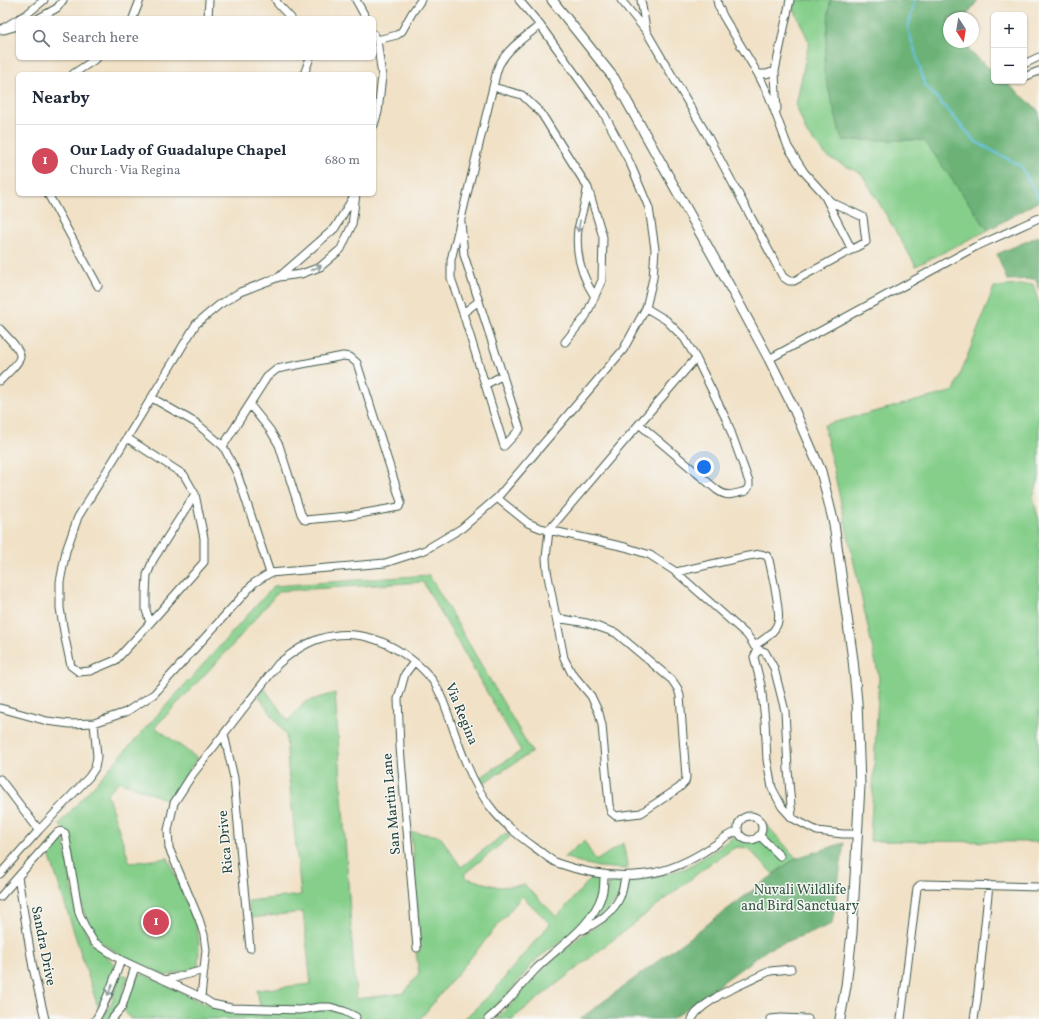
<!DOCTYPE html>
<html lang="en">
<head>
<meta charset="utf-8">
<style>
	:root { --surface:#fff; --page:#f6f6f7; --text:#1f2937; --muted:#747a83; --line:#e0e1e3; --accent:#d1495b }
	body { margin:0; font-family:Vollkorn,serif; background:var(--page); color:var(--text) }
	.controls { position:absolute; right:12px; top:12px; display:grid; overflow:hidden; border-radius:6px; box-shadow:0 1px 3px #0004 }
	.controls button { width:36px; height:36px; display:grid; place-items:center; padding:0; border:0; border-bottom:1px solid var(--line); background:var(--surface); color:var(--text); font:20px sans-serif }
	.compass { position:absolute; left:943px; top:12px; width:36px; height:36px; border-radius:50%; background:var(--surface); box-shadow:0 1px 3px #0004; rotate:168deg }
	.you { position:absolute; left:704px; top:467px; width:14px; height:14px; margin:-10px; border:3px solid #fff; border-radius:50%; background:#1a73e8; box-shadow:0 0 0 6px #1a73e833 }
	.badge { display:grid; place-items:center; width:26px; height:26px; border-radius:50%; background:var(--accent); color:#fff; font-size:13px; font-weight:700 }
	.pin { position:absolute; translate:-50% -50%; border:2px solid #fff; box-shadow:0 1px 4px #0006 }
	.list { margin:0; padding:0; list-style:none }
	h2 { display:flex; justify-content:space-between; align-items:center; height:52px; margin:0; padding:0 16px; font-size:17px }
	h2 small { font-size:13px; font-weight:400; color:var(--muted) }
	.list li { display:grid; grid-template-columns:26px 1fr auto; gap:12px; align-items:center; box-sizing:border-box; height:72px; padding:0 16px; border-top:1px solid var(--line) }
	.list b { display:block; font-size:15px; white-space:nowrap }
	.list p { margin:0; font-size:13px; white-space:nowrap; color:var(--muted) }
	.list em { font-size:13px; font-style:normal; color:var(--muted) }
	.icon { flex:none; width:22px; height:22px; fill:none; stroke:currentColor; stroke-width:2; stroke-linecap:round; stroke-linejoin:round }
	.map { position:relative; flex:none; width:1039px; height:1019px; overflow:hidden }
	.search { position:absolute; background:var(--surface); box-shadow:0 1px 3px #0004; left:16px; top:16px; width:360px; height:44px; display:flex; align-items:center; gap:10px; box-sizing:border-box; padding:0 14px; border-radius:6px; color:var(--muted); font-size:15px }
	.panel { position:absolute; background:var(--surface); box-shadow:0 1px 3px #0004; left:16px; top:72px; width:360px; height:124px; border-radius:6px }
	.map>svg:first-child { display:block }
</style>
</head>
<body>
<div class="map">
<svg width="1039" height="1019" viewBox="0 0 1039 1019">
	<rect width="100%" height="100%" fill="#f6f6f2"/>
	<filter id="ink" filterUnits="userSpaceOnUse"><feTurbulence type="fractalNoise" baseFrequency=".025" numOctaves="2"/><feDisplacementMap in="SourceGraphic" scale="8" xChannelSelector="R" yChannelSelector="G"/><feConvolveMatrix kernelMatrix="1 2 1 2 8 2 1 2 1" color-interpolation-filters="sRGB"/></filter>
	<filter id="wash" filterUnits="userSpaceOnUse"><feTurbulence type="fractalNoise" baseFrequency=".012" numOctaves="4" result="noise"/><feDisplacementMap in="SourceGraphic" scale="16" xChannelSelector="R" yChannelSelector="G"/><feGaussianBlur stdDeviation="0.9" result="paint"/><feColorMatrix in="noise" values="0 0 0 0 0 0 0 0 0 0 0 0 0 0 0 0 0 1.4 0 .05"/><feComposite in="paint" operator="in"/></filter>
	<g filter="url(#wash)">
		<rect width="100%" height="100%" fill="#f1e1c6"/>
		<path fill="#86cf8b" stroke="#528660" d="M790,0H830L824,71L842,140H924L988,230L916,266L862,174L828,157L807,134L796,105L809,42Z
			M1033,284L1039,304V479L1033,497L1039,521V842L870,841L879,678L824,425L954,391L994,287Z
			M429,575L532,752L480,785L478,779L521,751L423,582L279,591L230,648L155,727L197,758L170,801L119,781L107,794L130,863L168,858L196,925C200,940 199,951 198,967L165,976L140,963L124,957L98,940L89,926L83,910L73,859L66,832L59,824L274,586Z
			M264,688L288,721L305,702L335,693L356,999L404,993L419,973L416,953L420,951L417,904L411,832L440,836L461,867L506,833L510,837L464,874L466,878L499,887L525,885L557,917L592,877L602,878L599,894L588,918L566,938L538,958L505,997L481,1019H464L492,993L523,955L550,924L522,896L420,1019H130L123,1008L134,976L143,974L212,1007L230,1012H261L257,990L311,984L303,912L250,918L248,901L301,895L288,768L286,735L258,695Z
			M767,825L796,858L773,874L748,848L736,847L711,863L512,1019H496L514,1001L527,985L552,960L581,936L598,926L614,913L623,900L626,884L629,877H655L673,872L686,868L716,850L729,840L740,834L746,835L749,838H761L767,830Z
			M61,834L63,836L76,911L91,943L116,965L110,984L98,1007L47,848L52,840Z
			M584,841L596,861L623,843L628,869L598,867L576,861L564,857Z
			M616,877L621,879C623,903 604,913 588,926C594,917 602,908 605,898C608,891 607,885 610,879Z
			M120,974L128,976L119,1006L109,1019H101L111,1004Z"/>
		<path fill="#6cb277" stroke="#467856" d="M830,0H978L966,16V18H949V42H968L969,51L994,72V81H1004L1034,106L1039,112V201L988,230L924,140H842L824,71Z
			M1039,236V291L1036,279L1007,280L997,254Z
			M844,843L832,924L768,949L672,1019H580L796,858Z"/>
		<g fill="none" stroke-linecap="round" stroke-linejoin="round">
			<path stroke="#65c4e3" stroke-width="2" d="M915,0L908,28L925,85L976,142L1021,166L1039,199"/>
		</g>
	</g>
	<g filter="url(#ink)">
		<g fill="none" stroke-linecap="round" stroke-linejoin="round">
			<defs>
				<path id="minor" d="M276,0L278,4L291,18
					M356,0L366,18
					M519,0L540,25L604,114L630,163L649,208L655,249L653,278L646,308L666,320L684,338L696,358L727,421L749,482V486L746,491C733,494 728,498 717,490L639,424L549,530L546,558L547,571L564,658L571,672L591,696L599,713L602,725L609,805L611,812L616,816L641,813L679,788L685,782L686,777L680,696L678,689L672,680L616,633L587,623L556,618
					M621,0L646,31L707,135L783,277L789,281H794L866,242L863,217L831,202L823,193
					M641,0L646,29
					M717,0L718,5L723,16L758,74L769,96L788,147L804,172L823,193L852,250
					M20,18L27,14L44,0
					M39,18L57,8L63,0
					M133,18L140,0
					M208,18L209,0
					M540,25C525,37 508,48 499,65C496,72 495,80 493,87L522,95L541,113L588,188L603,237L602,280L586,316L565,342
					M0,30L18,19
					M4,30L18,26
					M374,34L377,40L382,76L378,112L374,125
					M377,40L397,35L402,31L412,13L421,0
					M1024,64L1039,57
					M73,74L97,58
					M304,74L310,58
					M758,74H766L775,71
					M1024,77L1039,71
					M777,109L776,95L775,71L790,0
					M587,190C585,203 581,216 578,229C575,253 582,277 595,297
					M48,194L98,286
					M461,222L464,255L520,429L504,446L463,313L451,278V260L493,87
					M279,277L335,228L355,194
					M463,313L479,301
					M0,329C5,335 21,349 20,357C19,364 5,375 0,381
					M769,359L975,247L1039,218
					M485,385L503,375
					M152,398L196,423L223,446L237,473L270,573
					M639,424L696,358
					M127,438L184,475L195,494L204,538V562L150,623L116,660L90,671L79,672L71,666L65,638L60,608V582L66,551L78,517L127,438L196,324L219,305L240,292L279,277L301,274L320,267L341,249L352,225L356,194
					M223,446L267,377L277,369L343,356L350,357L357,363L401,502L399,507L348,516L305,520L301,514L279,445L270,430L250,405
					M497,498L528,523L540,528L625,547L650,555L676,572L747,635L758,651
					M676,572L748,556L761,554L767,556L769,560C772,574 781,610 778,622C775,633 763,640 754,646
					M150,623L146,610V594L147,575L153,560L195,494
					M414,662L405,674L398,699L400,747L417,948
					M0,708L47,721L70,724L94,723L126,712L154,694L254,583L270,573L385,563L425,550L462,528L497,498L623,350L646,308
					M224,734L234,778L241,858L250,948
					M0,779L39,830
					M738 828a12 12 0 1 1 24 0a12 12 0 1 1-24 0Z
					M792,818L788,769L785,711L774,668L765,652L760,650L756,653L754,657L761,685L765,720L767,760L772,788L782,807L792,818L817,831L843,834H857
					M759,835L780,856
					M0,874L39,830L89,777L95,768L97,757L94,723
					M18,877L33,968L45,1019
					M0,897L55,835C58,831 60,830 65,833L79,913L86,929L94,942L121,960L201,997L212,1004L231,1008L300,1010L320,1007H330L344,1011L356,1017
					M583,930C598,922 613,913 620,897C623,891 624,882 625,876
					M164,980L174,978L204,970
					M201,997L206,950L204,935L199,919L169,848L168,830L174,803L192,775L278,664C290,654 303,644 319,639C353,628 385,639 412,660C420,666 427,673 433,681C440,691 444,703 448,714C454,730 459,747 466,763C483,804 501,824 537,849C544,854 550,860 557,863C585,873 617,878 646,874C671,871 692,860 713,846C718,843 722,839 727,836C731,834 735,833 738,831
					M96,1019C107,1001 114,980 121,960
					M112,1019L122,1007L135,967
					M488,1019C506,1005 520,986 535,970C559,945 590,930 602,895C604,889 604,881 604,874
					M692,1019L696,1013L705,1005L721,994L770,971L791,969
					M770,1019L781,1018L808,1019
					M901,1019L917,888L920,885L924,884L1039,887
					M974,1019L977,1001L989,885"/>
				<path id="tertiary" d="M552,0L614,78L734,294L769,359L793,407L821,471L834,524L853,660L857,702L860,785L852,933L846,986L840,1019"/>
			</defs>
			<use href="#minor" stroke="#3e564a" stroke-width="9"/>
			<use href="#tertiary" stroke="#3e564a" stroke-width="11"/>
			<use href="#minor" stroke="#fff" stroke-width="7"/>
			<use href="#tertiary" stroke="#fff" stroke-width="9"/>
		</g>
		<defs><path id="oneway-shaft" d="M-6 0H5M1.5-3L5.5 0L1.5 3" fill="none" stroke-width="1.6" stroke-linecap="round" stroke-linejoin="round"/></defs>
		<g stroke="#8f9e9a">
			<use href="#oneway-shaft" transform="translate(579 226) rotate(101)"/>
			<use href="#oneway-shaft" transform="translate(316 268) rotate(-24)"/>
			<use href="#oneway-shaft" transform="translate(110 990) rotate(113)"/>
		</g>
	</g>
	<g text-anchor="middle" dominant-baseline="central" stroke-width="3" stroke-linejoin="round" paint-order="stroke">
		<g font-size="14" fill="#1f3d34" stroke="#f6f6f2">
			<text transform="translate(461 714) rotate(68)">Via Regina</text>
			<text transform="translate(392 804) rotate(-95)">San Martin Lane</text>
			<text transform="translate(226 842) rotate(-95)">Rica Drive</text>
			<text transform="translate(43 946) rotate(79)">Sandra Drive</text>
		</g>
		<g font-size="14" fill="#345a45" stroke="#f6f6f2">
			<text x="800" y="890">Nuvali Wildlife<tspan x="800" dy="16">and Bird Sanctuary</tspan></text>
		</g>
	</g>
</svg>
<div class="controls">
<button>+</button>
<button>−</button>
</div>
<svg class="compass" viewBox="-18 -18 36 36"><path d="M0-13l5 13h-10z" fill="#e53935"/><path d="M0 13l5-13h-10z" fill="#747a83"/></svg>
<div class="you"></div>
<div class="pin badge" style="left:156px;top:922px">1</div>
<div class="search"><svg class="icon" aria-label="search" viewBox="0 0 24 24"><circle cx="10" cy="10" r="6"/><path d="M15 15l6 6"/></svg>Search here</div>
<section class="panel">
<h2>Nearby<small></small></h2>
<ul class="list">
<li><span class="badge">1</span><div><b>Our Lady of Guadalupe Chapel</b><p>Church · Via Regina</p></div><em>680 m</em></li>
</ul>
</section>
</div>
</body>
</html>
